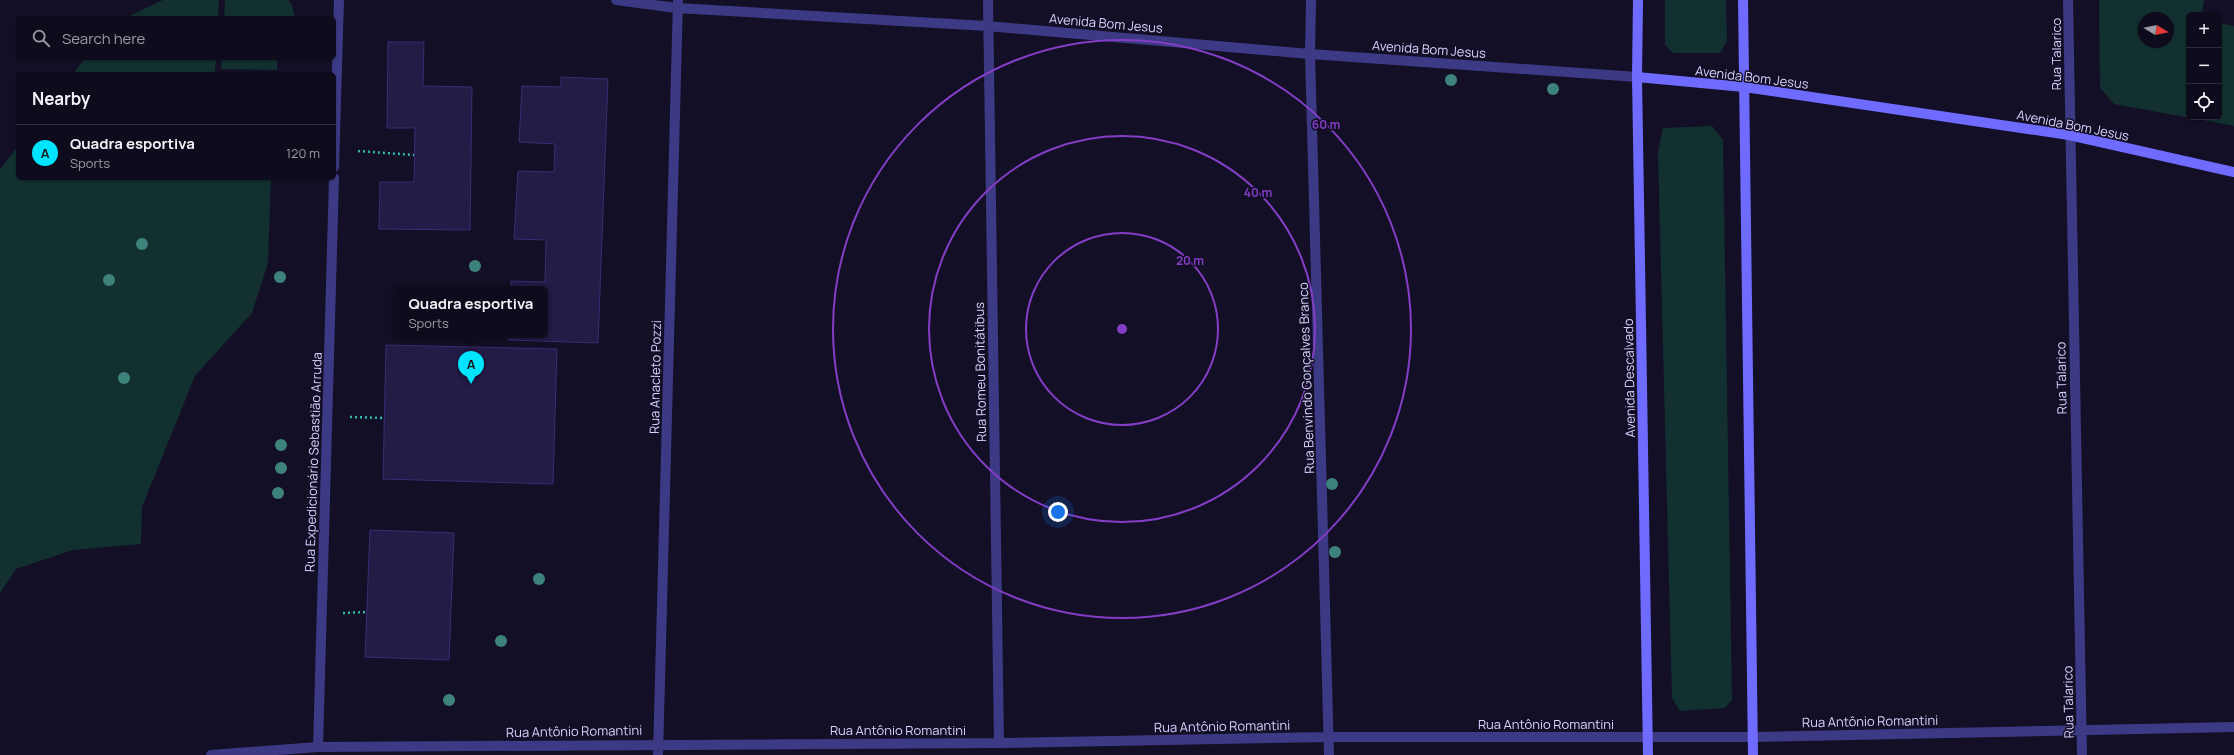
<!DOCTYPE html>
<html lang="en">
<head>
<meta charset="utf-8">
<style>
	:root { --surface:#0e0b1c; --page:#171425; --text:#f1f3f6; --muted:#9b9ba3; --line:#2e2b3b; --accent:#00e5ff }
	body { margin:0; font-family:Manrope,sans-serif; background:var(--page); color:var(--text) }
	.controls { position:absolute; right:12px; top:12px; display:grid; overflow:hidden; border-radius:6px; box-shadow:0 1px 3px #0004 }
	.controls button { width:36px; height:36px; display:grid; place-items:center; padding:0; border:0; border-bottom:1px solid var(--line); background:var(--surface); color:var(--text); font:20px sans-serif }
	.compass { position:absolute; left:2138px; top:12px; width:36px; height:36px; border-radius:50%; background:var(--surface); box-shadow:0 1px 3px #0004; rotate:100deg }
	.you { position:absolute; left:1058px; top:512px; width:14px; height:14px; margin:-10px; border:3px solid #fff; border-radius:50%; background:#1a73e8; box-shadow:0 0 0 6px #1a73e833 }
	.badge { display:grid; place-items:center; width:26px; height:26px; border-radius:50%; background:var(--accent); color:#111; font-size:13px; font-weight:700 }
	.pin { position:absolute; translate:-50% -33px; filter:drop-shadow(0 1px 2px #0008) }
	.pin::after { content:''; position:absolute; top:21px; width:14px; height:12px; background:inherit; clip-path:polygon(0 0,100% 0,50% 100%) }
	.popup { position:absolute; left:394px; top:286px; width:154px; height:52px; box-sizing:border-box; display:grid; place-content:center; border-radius:6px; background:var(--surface); filter:drop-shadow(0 1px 3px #0005); font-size:13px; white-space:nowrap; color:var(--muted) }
	.popup b { font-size:15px; color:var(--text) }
	.popup::after { content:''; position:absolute; left:50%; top:100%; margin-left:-8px; border:8px solid transparent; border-top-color:var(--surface) }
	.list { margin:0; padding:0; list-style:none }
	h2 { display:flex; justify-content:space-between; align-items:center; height:52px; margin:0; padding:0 16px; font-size:17px }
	h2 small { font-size:13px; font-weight:400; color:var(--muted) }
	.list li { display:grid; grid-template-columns:26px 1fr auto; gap:12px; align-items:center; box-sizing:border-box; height:56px; padding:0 16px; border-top:1px solid var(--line) }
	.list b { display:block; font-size:15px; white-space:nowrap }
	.list p { margin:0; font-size:13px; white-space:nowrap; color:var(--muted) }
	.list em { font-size:13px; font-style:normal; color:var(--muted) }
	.icon { flex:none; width:22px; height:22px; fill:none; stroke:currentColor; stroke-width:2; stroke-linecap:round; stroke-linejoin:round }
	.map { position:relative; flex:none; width:2234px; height:755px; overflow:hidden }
	.search { position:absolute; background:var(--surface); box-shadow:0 1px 3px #0004; left:16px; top:16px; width:320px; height:44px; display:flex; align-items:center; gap:10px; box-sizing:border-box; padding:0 14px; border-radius:6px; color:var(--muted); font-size:15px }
	.panel { position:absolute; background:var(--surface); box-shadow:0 1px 3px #0004; left:16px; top:72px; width:320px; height:108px; border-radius:6px }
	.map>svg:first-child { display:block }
</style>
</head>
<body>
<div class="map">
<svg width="2234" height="755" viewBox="0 0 2234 755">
	<rect width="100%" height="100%" fill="#130f26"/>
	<path fill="#12302f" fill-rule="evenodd" d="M163,0H219L218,18H125Z
		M225,0H288L292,5L295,18H224Z
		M1665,0H1726L1727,41L1720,53H1673L1665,45Z
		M2099,0H2204L2202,13L2203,15H2189V117H2219V23L2234,26V126L2114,104L2100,88ZM2144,18H2168V42H2144Z
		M85,58H216L215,74H73Z
		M222,58H277V70L221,69Z
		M1712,126L1723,140L1732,700L1725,708L1680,711L1672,698L1658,153L1663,128Z
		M18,146V178H271L268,263L252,313L195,376L142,507L141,544L73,550L16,569L0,593V169Z"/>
	<path fill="#241b47" stroke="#3b2d73" d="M388,42H424L423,86L472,87L470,230L379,229L380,182H414L415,128H387Z
		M561,77L608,79L598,343L509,340V335H545V289H511V281L545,282L546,240L514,239L518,171L554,172L555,144L519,142L522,86L561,87Z
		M386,345L557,349L553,484L383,479Z
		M370,530L454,533L449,660L365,657Z"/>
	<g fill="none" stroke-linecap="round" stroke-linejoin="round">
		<path stroke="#2fb8b0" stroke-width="2.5" stroke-dasharray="2 3" stroke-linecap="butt" d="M358,151L414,155
			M350,417L385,418
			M343,613L367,612"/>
		<path stroke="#3d3a85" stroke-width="10" d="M616,0L677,8L987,26L1310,54L1637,77
			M988,0L999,743
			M1311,0L1310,54L1329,755
			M2068,0L2082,755
			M334,167L339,0
			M318,747L334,178
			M211,755L318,747L999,743L1329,737H1753L2234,727
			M658,755L678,0"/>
		<path stroke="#6f6bff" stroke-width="10" d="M1638,0L1637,77L1648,755
			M1743,0L1753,755
			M1637,77L1744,87L2069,135L2234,172"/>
	</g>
	<g fill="#3d827b">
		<circle cx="1451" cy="80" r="6"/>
		<circle cx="1553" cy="89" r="6"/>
		<circle cx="142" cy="244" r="6"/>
		<circle cx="475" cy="266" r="6"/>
		<circle cx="280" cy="277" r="6"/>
		<circle cx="109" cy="280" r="6"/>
		<circle cx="124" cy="378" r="6"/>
		<circle cx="281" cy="445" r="6"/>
		<circle cx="281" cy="468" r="6"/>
		<circle cx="1332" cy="484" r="6"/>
		<circle cx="278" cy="493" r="6"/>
		<circle cx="1335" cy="552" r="6"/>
		<circle cx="539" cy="579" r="6"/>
		<circle cx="501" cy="641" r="6"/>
		<circle cx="449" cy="700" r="6"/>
	</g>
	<g fill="none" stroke="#843dc5" stroke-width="2">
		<circle cx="1122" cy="329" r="96"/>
		<circle cx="1122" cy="329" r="193"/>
		<circle cx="1122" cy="329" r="289"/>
	</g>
	<g text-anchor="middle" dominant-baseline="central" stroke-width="3" stroke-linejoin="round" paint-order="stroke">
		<g font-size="13" fill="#d9d4ff" stroke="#130f26">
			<text transform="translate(1106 23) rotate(5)">Avenida Bom Jesus</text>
			<text transform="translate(1429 49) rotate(4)">Avenida Bom Jesus</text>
			<text transform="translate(2056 54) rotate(-90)">Rua Talarico</text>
			<text transform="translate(1752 77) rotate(7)">Avenida Bom Jesus</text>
			<text transform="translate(2073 125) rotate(11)">Avenida Bom Jesus</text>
			<text transform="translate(980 372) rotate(-91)">Rua Romeu Bonitátibus</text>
			<text transform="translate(655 377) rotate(-89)">Rua Anacleto Pozzi</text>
			<text transform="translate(1306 378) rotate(-92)">Rua Benvindo Gonçalves Branco</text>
			<text transform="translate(1629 378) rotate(-91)">Avenida Descalvado</text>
			<text transform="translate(2061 378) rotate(-91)">Rua Talarico</text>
			<text transform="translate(313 462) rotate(-88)">Rua Expedicionário Sebastião Arruda</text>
			<text transform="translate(2068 702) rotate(-91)">Rua Talarico</text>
			<text transform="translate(1870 721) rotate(-1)">Rua Antônio Romantini</text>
			<text x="1546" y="724">Rua Antônio Romantini</text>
			<text transform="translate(1222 726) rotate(-1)">Rua Antônio Romantini</text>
			<text x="898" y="730">Rua Antônio Romantini</text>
			<text transform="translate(574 731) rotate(-1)">Rua Antônio Romantini</text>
		</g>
	</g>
	<circle cx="1122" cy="329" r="6" fill="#843dc5" stroke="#130f26" stroke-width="2"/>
	<g font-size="12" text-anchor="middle" font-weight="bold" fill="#843dc5" stroke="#130f26" stroke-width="3" stroke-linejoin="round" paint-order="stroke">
		<text x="1326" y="129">60 m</text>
		<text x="1258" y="197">40 m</text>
		<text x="1190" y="265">20 m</text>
	</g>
</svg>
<div class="controls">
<button>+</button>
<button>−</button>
<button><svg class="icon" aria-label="locate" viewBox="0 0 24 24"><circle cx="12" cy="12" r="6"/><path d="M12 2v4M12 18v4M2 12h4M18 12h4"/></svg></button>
</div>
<svg class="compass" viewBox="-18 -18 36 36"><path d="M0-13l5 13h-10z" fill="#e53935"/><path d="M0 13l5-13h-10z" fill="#9b9ba3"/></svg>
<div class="you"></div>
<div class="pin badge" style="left:471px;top:384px">A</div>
<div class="popup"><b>Quadra esportiva</b>Sports</div>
<div class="search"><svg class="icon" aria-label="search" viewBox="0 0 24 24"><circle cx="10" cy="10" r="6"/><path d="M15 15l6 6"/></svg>Search here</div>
<section class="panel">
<h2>Nearby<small></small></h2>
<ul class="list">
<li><span class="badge">A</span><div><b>Quadra esportiva</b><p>Sports</p></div><em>120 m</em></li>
</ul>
</section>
</div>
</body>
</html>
